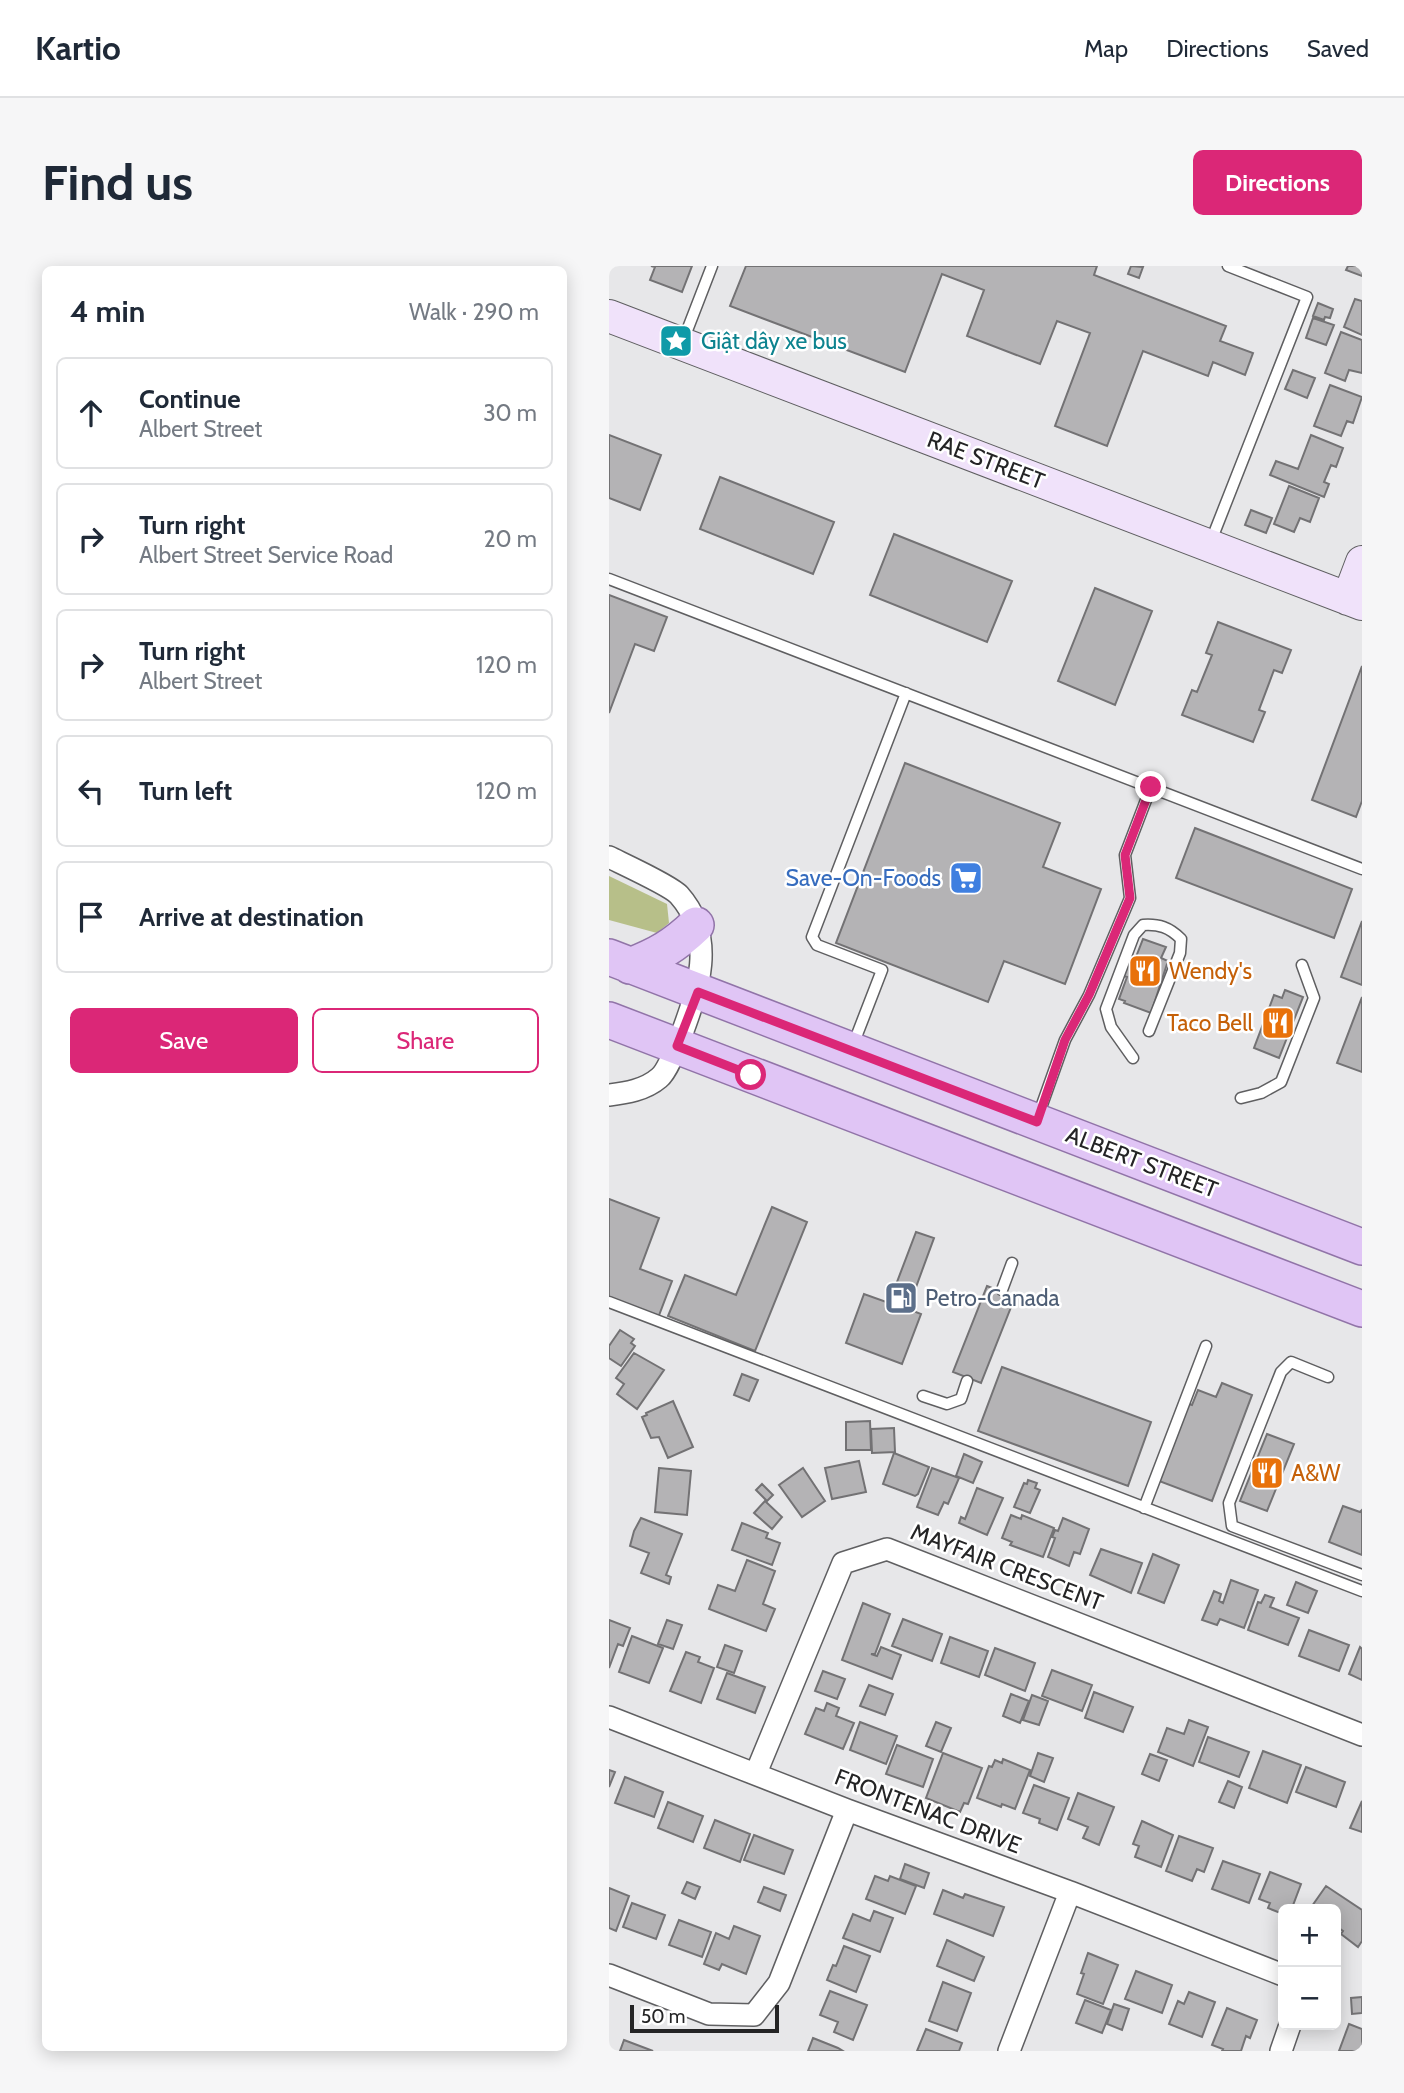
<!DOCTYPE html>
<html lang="en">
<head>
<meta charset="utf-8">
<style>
	:root { --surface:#fff; --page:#f6f6f7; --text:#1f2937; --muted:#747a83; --line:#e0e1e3; --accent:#db2777 }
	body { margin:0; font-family:Cabin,sans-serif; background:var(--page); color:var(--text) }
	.controls { position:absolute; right:21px; bottom:21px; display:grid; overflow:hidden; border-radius:10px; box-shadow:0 4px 18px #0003 }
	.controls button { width:63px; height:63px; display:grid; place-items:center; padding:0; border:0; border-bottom:2px solid var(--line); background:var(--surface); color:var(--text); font:35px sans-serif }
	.scale { position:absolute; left:21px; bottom:18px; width:149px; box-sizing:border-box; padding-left:7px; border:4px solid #242425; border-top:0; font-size:19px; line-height:24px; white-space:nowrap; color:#242425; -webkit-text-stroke:5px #fff; paint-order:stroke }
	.stop { position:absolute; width:21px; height:21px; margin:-16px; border:5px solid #db2777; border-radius:50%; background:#fff }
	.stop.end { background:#db2777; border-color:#fff; box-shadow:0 2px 7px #0008 }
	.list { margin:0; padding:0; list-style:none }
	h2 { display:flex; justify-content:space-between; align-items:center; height:91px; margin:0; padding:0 28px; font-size:30px }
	h2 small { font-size:23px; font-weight:400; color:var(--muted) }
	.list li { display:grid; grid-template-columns:46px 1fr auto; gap:21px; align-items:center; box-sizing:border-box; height:112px; margin:0 14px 14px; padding:0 14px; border:2px solid var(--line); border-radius:10px }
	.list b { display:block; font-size:26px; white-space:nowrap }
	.list p { margin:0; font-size:23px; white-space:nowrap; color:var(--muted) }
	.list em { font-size:23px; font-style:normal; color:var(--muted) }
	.actions { display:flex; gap:14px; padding:21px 28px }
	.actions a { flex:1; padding:16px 0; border:2px solid var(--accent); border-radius:10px; text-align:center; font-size:24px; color:var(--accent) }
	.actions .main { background:var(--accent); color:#fff }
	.icon { flex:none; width:38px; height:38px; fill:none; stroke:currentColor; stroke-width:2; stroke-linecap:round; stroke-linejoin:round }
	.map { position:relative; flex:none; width:753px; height:1785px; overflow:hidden; border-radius:10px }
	header { display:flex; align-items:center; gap:42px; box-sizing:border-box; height:98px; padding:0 35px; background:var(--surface); border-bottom:2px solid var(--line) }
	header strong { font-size:33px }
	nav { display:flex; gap:38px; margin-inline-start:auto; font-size:24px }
	.intro { display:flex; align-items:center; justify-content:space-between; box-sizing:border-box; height:168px; padding:0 42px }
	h1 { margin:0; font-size:49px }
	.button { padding:18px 32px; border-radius:10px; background:var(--accent); color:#fff; font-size:24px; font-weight:700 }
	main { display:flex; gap:42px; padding:0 42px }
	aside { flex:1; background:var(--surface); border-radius:10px; box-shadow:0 4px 18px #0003 }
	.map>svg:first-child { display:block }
</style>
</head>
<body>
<header>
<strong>Kartio</strong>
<nav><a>Map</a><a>Directions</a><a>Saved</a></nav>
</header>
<div class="intro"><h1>Find us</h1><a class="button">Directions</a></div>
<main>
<aside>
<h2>4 min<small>Walk · 290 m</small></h2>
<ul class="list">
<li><svg class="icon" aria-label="ahead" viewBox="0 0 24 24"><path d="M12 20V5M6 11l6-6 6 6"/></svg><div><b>Continue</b><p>Albert Street</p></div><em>30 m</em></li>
<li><svg class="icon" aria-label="right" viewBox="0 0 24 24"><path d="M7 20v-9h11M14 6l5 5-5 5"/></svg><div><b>Turn right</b><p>Albert Street Service Road</p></div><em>20 m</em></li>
<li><svg class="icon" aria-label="right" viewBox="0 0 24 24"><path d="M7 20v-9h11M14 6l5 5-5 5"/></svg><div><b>Turn right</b><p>Albert Street</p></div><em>120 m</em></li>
<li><svg class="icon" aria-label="left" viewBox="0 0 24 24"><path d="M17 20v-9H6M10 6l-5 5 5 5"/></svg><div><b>Turn left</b></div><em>120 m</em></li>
<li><svg class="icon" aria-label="arrive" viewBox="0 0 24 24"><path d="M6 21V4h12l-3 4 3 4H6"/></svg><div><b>Arrive at destination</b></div></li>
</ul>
<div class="actions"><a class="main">Save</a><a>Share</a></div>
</aside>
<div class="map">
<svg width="753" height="1785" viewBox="0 0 753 1785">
	<rect width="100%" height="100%" fill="#e7e7e9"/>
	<path fill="#b7bf89" d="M0,610L58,638L60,657L48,667L0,654Z"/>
	<path fill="#b4b3b5" stroke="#737274" stroke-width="2" d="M42,0H83L73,26L41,14L46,1Z
		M137,0H488L485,9L617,60L611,75L644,87L636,109L604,96L599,110L534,85L498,180L446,160L481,67L448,55L431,98L358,70L375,24L333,8L296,106L121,40Z
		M522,0L534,1L530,12L519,8Z
		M739,0H753V10L737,4Z
		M746,33L753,35V69L735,61Z
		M709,37L724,43L721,52L716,51L715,54L704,50Z
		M704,52L725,59L717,79L697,72Z
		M732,66L753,74V107L740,104L736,115L716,107Z
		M684,104L706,112L698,132L676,123Z
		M721,119L753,131L744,157L738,155L732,170L705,160Z
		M0,169L52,189L31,244L0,232Z
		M702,169L734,182L727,201L722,199L715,216L720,218L715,231L661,209L667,195L689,203Z
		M111,211L225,256L204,308L91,263Z
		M680,220L710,232L701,256L691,252L685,266L665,258Z
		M642,244L663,252L657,267L636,259Z
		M285,268L403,315L378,376L261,329Z
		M486,322L543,345L506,439L449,415Z
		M0,329L58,351L45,385L26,378L0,447Z
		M609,356L682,384L673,407L665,404L650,444L656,446L644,476L573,449L583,424L588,426L603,389L597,387Z
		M753,400V535L747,551L703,534Z
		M296,497L451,557L434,601L492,623L456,718L395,695L379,736L227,677Z
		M586,562L743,623L725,672L567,612Z
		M753,655V719L732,711Z
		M534,673L557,681L552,692L559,695L542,747L515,737L516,735L510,733L518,711L514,710L519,699L523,701Z
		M676,724L694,731L670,792L645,782L665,729L673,732Z
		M753,731V806L728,797Z
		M0,933L50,952L31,1003L63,1015L49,1052L0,1034Z
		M163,941L198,956L146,1085L59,1050L76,1009L127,1029Z
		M307,966L325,972L299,1043L312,1048L293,1098L237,1077L255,1028L280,1037Z
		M378,1020L406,1031L372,1117L344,1106Z
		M11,1064L25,1073L22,1077L26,1080L12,1100L0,1092V1080Z
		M25,1087L55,1104L28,1143L8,1128L15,1118L7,1112Z
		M393,1101L542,1156L519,1220L369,1165Z
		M133,1108L149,1114L140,1135L125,1129Z
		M613,1117L643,1129L603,1235L550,1215L580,1138L583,1139L589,1124L607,1131Z
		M64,1135L84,1181L59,1192L50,1171L42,1172L33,1151L38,1149L37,1147Z
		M261,1155L262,1184H237V1156Z
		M285,1162L286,1186L263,1187L262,1163Z
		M658,1168L685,1178L658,1245L631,1235Z
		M285,1187L320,1201L309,1228L306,1230L274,1218Z
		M355,1188L373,1196L364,1217L347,1210Z
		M250,1195L257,1226L223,1233L216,1202Z
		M50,1202L82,1205L78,1249L46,1246Z
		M194,1202L216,1235L193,1251L170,1219Z
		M323,1202L350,1212L339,1238L335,1236L329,1249L308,1241Z
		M419,1214L428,1217L426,1222L431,1224L421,1247L405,1241L415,1217L418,1218Z
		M153,1218L164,1229L158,1235L147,1224Z
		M368,1222L394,1232L378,1269L350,1257L352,1251L356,1253Z
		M156,1235L173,1251L163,1263L145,1247Z
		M734,1240L751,1246L753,1244V1289L720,1276Z
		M402,1249L412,1253L413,1249L445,1262L434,1291L401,1279L403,1276L393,1272Z
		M32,1252L73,1268L57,1309L62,1311L60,1318L32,1307L40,1287L21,1280L25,1265Z
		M454,1252L480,1263L471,1288L465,1286L460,1300L439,1291L446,1272L443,1271L446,1264L449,1265Z
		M133,1257L159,1267L157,1272L171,1277L163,1299L123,1284Z
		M492,1283L533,1297L522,1327L481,1309Z
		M544,1288L570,1299L555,1337L529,1327Z
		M138,1294L166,1305L154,1338L166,1343L157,1365L100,1343L109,1319L126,1325Z
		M622,1314L649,1324L635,1362L611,1353L608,1359L593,1354L605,1325L612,1328L610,1335L614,1337Z
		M687,1316L708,1325L699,1347L678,1339Z
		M656,1329L665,1332L661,1341L690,1352L679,1379L639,1364L649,1336L652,1337Z
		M254,1337L281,1348L266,1388H262L268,1390L272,1381L292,1389L283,1413L233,1394Z
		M294,1353L333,1368L323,1395L283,1380Z
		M0,1354L21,1362L14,1380L9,1378L0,1402Z
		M58,1354L73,1359L64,1383L49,1378Z
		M700,1364L740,1379L730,1405L690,1390Z
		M23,1370L54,1382L40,1417L10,1406Z
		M341,1371L379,1385L370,1411L332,1397Z
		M116,1379L133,1385L125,1407L108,1401Z
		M751,1381L753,1383V1414L740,1408Z
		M386,1382L426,1397L416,1425L376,1409Z
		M77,1386L91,1391L89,1396L105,1402L92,1437L61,1425Z
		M443,1404L483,1419L473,1445L433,1430Z
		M214,1405L236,1413L228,1433L206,1425Z
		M118,1407L156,1421L146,1447L108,1433Z
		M260,1419L284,1428L276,1449L251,1440Z
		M485,1426L524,1441L514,1466L476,1452Z
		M402,1428L420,1435L411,1457L394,1450Z
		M423,1429L439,1435L430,1459L414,1454Z
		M218,1437L230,1442L227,1450L245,1457L234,1483L196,1468L207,1442L215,1445Z
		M580,1454L599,1461L584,1500L549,1486L558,1462L575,1468Z
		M251,1456L288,1470L277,1498L241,1484Z
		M327,1456L342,1462L332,1486L317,1480Z
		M599,1471L640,1486L630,1511L590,1496Z
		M288,1479L324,1493L314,1521L277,1508Z
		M654,1485L692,1499L678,1537L640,1522Z
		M334,1487L373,1502L359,1538L355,1537L351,1546L317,1532Z
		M429,1487L444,1492L435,1516L421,1510Z
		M541,1488L558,1494L550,1515L533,1508Z
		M394,1493L421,1504L406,1543L393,1538L392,1541L368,1532L380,1500L383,1501L386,1494L393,1497Z
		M697,1501L736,1516L727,1541L687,1526Z
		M0,1504L6,1506L0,1521Z
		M16,1511L54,1526L45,1551L6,1537Z
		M619,1515L633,1521L625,1542L610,1536Z
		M425,1519L460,1532L448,1564L430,1557L431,1553L414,1547Z
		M469,1527L505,1541L490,1579L474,1572L479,1561L459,1553Z
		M753,1535V1566L741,1562Z
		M59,1536L94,1550L84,1576L49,1562Z
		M106,1554L141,1568L131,1596L95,1582Z
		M533,1555L564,1569L552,1601L526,1591L530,1580L524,1578Z
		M145,1569L184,1584L175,1608L135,1594Z
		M570,1570L604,1582L595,1606L588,1603L583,1615L557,1605Z
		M614,1595L651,1608L640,1637L603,1623Z
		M296,1598L320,1607L315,1622L291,1613Z
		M661,1606L692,1618L683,1642L685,1643H674V1648L659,1642L661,1637L650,1633Z
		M266,1610L279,1615L281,1610L307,1620L296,1648L257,1633Z
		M78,1616L91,1621L86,1633L73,1627Z
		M717,1620L753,1644V1675L749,1681L732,1668L734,1665L727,1660V1643H707L703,1640Z
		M155,1621L177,1629L171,1645L149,1636Z
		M0,1622L20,1630L7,1665L0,1662Z
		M334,1624L354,1632L356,1628L395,1641L384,1670L325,1648Z
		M23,1637L56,1649L47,1673L14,1661Z
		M265,1645L284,1652L271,1686L234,1672L244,1648L261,1655Z
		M70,1654L102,1666L93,1691L60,1679Z
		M125,1660L151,1670L137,1708L113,1698L110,1704L95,1698L107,1667L120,1673Z
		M338,1674L375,1691L365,1715L328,1700Z
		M235,1680L261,1690L247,1726L218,1714L224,1699L227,1700Z
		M479,1687L509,1699L494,1738L468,1728L475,1708L472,1707Z
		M527,1705L563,1719L553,1747L516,1733Z
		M334,1716L362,1727L348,1765L320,1755Z
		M221,1725L258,1739L244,1774L225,1766L229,1756L211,1749Z
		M580,1726L606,1736L593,1771L560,1758L569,1735L575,1738Z
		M753,1731V1747L743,1748L742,1732Z
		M476,1734L502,1744L493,1767L467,1757Z
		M505,1738L520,1743L513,1764L498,1758Z
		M618,1742L648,1754L641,1772L637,1770L632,1785H613L614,1783L603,1779Z
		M740,1758L753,1763V1785H730Z
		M317,1763L353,1777L350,1785H308Z
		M204,1772L229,1782L234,1785H199Z
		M15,1774L44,1785H11Z"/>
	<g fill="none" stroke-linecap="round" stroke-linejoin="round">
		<defs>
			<path id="lane" d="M74,75L103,0
				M602,275L698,31L619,0
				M0,313L753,603
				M244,779L273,704L208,679L203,671L297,427
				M524,792L502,761L497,743L525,669L534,659C550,658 560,661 572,673L571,687L540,765
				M632,832L652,827L672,816L705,732L693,699
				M429,850L456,774L480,729L521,632L516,589L542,521
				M393,1024L403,997
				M0,1036L753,1325
				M719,1111L682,1096L672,1106L620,1237L623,1260L753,1309
				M314,1130L338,1138L352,1133L358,1115
				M535,1242L597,1080"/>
			<path id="street" d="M0,591C14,598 62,620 70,629C108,672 89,724 72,770C68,780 58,806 50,812C36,824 17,827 0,829
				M0,1451L238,1544L461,1626L400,1785
				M147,1507L234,1297L278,1283L753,1469
				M461,1626L674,1709
				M0,1709L100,1748L145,1749L170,1717L238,1544
				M672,1785L681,1759"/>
			<path id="secondary" d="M0,50L753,338
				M739,333L753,296"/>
			<path id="primary" d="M0,691L753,981
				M21,700C49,689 65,680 87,659
				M0,754L753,1043"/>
		</defs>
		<use href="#lane" stroke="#5f5f61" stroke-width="13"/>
		<use href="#street" stroke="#5f5f61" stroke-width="24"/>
		<use href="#secondary" stroke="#5f5f61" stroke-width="34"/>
		<use href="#primary" stroke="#9174a8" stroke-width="38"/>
		<use href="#lane" stroke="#fff" stroke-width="10"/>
		<use href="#street" stroke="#fff" stroke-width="21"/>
		<use href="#secondary" stroke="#f0e2fa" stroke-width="32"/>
		<use href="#primary" stroke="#e0c5f5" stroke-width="35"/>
	</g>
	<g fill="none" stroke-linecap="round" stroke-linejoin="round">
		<path stroke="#db2777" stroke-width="9" d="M142,809L68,780L89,726L428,856L456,774L480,729L521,632L516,589L542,521"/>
	</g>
	<defs>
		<symbol id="sight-square" viewBox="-11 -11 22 22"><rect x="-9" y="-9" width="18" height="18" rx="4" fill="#0f9aa8" stroke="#fff"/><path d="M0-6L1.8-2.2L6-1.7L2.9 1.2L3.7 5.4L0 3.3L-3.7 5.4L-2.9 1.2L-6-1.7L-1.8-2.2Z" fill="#fff"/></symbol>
		<symbol id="supermarket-square" viewBox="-11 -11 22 22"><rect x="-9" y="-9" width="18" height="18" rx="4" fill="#3f7fe0" stroke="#fff"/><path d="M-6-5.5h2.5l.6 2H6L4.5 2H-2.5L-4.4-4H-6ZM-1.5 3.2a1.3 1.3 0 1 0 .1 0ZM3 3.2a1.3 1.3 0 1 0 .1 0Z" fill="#fff"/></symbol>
		<symbol id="restaurant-square" viewBox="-11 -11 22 22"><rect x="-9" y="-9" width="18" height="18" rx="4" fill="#e8710a" stroke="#fff"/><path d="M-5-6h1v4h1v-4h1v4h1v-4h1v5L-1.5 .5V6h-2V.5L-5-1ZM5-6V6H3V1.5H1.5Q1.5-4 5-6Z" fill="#fff"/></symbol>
		<symbol id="fuel-square" viewBox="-11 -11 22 22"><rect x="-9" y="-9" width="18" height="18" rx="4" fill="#5c6f8a" stroke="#fff"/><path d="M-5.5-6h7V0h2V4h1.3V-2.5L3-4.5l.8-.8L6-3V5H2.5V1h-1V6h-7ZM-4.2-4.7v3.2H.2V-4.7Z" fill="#fff"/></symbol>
	</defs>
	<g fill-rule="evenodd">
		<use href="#sight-square" x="48" y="56" width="38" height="38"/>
		<use href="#supermarket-square" x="338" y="593" width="38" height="38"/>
		<use href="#restaurant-square" x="517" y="686" width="38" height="38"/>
		<use href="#restaurant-square" x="650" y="738" width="38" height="38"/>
		<use href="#fuel-square" x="273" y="1013" width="38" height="38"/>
		<use href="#restaurant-square" x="639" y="1188" width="38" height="38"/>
	</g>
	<g text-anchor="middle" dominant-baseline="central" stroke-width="5" stroke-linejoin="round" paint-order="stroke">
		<g font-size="23" fill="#0d838f" stroke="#fff" text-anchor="start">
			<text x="92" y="75">Giật dây xe bus</text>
		</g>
		<g font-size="23" fill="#242425" stroke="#fff">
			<text transform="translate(377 194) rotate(21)">RAE STREET</text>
			<text transform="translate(533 896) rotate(21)">ALBERT STREET</text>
			<text transform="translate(398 1301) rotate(21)">MAYFAIR CRESCENT</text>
			<text transform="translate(319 1545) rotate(21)">FRONTENAC DRIVE</text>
		</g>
		<g font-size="23" fill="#366cbe" stroke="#fff" text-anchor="end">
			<text x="332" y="612">Save-On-Foods</text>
		</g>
		<g font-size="23" fill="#c56008" stroke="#fff" text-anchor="start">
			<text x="560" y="705">Wendy's</text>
			<text x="644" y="757" text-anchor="end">Taco Bell</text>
			<text x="682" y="1207">A&amp;W</text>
		</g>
		<g font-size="23" fill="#4e5e75" stroke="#fff" text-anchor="start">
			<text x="316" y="1032">Petro-Canada</text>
		</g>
	</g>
</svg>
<div class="controls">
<button>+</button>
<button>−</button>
</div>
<div class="scale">50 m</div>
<div class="stop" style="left:142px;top:809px"></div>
<div class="stop end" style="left:542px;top:521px"></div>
</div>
</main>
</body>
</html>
